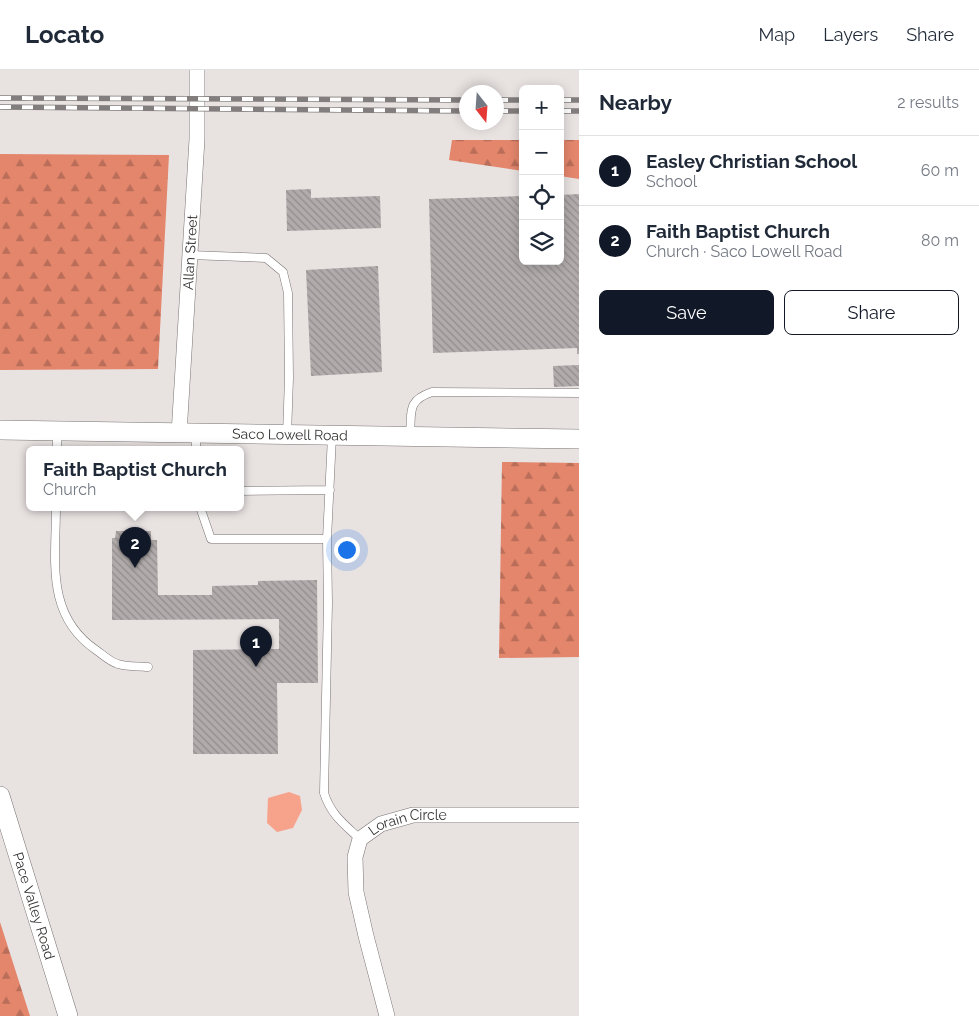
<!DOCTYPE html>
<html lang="en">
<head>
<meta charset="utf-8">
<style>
	:root { --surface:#fff; --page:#f2f2f3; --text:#1f2937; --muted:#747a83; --line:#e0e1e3; --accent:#111827 }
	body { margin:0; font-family:Raleway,sans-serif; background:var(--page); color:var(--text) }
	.controls { position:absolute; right:15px; top:15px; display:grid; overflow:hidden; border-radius:8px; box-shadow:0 2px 12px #0003 }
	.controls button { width:45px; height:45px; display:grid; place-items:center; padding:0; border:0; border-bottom:1px solid var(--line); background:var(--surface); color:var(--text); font:25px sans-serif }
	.compass { position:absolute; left:459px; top:15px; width:45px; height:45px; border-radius:50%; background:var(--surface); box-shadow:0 2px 12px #0003; rotate:163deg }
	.you { position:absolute; left:346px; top:479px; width:18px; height:18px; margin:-12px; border:4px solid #fff; border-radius:50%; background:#1a73e8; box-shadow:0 0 0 8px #1a73e833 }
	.badge { display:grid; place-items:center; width:32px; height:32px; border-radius:50%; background:var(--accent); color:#fff; font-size:16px; font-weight:700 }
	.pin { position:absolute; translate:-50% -41px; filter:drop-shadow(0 1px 2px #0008) }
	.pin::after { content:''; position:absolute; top:26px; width:18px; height:15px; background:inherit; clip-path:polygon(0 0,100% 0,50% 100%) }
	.popup { position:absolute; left:26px; top:376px; width:218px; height:65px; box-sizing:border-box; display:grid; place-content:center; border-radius:8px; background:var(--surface); filter:drop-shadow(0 1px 4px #0005); font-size:16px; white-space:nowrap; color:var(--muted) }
	.popup b { font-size:19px; color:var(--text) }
	.popup::after { content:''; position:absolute; left:50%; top:100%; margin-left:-10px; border:10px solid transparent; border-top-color:var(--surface) }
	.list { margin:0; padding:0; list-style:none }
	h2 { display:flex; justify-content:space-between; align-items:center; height:65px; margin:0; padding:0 20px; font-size:21px }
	h2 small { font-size:16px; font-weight:400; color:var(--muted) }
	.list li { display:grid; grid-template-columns:32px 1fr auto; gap:15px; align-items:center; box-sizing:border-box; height:70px; padding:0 20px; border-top:1px solid var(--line) }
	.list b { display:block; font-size:19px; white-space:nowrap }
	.list p { margin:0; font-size:16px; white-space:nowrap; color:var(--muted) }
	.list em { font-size:16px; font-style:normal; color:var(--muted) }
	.actions { display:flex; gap:10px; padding:15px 20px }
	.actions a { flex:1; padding:11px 0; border:1px solid var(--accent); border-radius:8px; text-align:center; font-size:18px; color:var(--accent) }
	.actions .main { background:var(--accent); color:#fff }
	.icon { flex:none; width:28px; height:28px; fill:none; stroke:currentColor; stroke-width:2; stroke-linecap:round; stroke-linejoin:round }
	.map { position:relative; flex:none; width:579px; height:946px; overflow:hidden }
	header { display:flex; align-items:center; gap:30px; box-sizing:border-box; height:70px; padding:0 25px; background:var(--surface); border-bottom:1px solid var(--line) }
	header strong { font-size:24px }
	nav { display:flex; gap:28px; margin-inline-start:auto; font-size:18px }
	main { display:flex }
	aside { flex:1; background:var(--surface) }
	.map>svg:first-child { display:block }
</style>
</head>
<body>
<header>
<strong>Locato</strong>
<nav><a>Map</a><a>Layers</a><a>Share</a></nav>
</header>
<main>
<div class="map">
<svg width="579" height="946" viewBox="0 0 579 946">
	<defs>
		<pattern id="forest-firs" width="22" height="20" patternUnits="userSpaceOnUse" patternTransform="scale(1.25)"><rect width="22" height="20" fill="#e4866c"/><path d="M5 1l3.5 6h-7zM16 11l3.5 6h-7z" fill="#ba6e59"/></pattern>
		<pattern id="building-back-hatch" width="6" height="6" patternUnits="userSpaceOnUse" patternTransform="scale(1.25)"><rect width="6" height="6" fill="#b1acab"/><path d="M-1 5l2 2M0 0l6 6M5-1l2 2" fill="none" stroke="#918d8c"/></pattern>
	</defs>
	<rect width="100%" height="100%" fill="#e8e2e1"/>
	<path fill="#f7a28a" d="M289,722L300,726L302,740L293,758L277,762L267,753L268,728Z"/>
	<path fill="url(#forest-firs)" d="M452,70H523V101L449,90Z
		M560,70H579V109L560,106Z
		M0,84L169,85L158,299L0,300Z
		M502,392L579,393V587L499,588Z
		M0,852L30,946H0Z"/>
	<path fill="url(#building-back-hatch)" d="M311,119V128L380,126L381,158L287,161L286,120Z
		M579,124V284H577V278L433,283L429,129L523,126V191H560V125Z
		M378,196L382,302L311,306L306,200Z
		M579,295V316L554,317L553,296Z
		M116,461H151V470H157L158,525H212V516L258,515V511L317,510L318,613H277L278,684H193V580L279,579V549L112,550V468H115Z"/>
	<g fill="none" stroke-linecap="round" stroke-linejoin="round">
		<defs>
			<path id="service" d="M190,185L266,188L283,202L288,223L289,308L287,365
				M410,366C412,342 406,331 432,322L579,323
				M57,379V361
				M196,379V364
				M240,421L330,420
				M56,437C56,490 45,545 96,580C102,584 110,592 118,594C127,597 139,596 148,597
				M200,437L211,469H327L332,366
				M327,469L328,533L324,723C331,745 344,754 360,769"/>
			<g id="minor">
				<path id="s1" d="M179,364L197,69V0"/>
				<path id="s2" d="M387,946L366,866L356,822L355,787L360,769L381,754L413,745H579"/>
			</g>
			<g id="tertiary">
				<path id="s3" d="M0,360L579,369"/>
				<path id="s4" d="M0,726L68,946"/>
			</g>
		</defs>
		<use href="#service" stroke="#787472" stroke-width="9"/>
		<use href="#minor" stroke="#787472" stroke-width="16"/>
		<use href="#tertiary" stroke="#787472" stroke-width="20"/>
		<use href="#service" stroke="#fff" stroke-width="8"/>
		<use href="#minor" stroke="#fff" stroke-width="15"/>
		<use href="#tertiary" stroke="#fff" stroke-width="19"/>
		<defs>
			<path id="rail" d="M0,28L467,30
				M497,30H523
				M560,30H579
				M0,37L467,41
				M497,41H523
				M560,41H579"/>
		</defs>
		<use href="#rail" stroke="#827e7d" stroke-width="5.5"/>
		<use href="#rail" stroke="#fff" stroke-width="4" stroke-dasharray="11" stroke-linecap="butt"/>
	</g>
	<g text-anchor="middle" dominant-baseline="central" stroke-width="4" stroke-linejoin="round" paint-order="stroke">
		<g font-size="14" fill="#363433" stroke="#fff">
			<text stroke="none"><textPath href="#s1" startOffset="182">Allan Street</textPath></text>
			<text stroke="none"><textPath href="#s3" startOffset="290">Saco Lowell Road</textPath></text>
			<text stroke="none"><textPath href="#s2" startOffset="234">Lorain Circle</textPath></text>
			<text stroke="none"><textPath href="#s4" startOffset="115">Pace Valley Road</textPath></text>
		</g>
	</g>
</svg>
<div class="controls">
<button>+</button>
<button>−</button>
<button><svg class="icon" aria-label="locate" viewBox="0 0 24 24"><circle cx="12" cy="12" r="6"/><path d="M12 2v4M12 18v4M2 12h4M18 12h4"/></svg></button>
<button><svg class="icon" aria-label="layers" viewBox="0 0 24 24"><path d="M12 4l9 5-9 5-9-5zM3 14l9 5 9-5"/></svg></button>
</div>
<svg class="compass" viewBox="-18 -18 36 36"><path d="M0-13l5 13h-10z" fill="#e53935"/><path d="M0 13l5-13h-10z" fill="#747a83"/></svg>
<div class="you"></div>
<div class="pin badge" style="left:256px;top:597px">1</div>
<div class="pin badge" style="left:135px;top:498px">2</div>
<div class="popup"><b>Faith Baptist Church</b>Church</div>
</div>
<aside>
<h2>Nearby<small>2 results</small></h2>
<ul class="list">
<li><span class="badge">1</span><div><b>Easley Christian School</b><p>School</p></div><em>60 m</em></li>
<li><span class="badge">2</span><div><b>Faith Baptist Church</b><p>Church · Saco Lowell Road</p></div><em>80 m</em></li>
</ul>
<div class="actions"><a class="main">Save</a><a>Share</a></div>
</aside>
</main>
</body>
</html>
